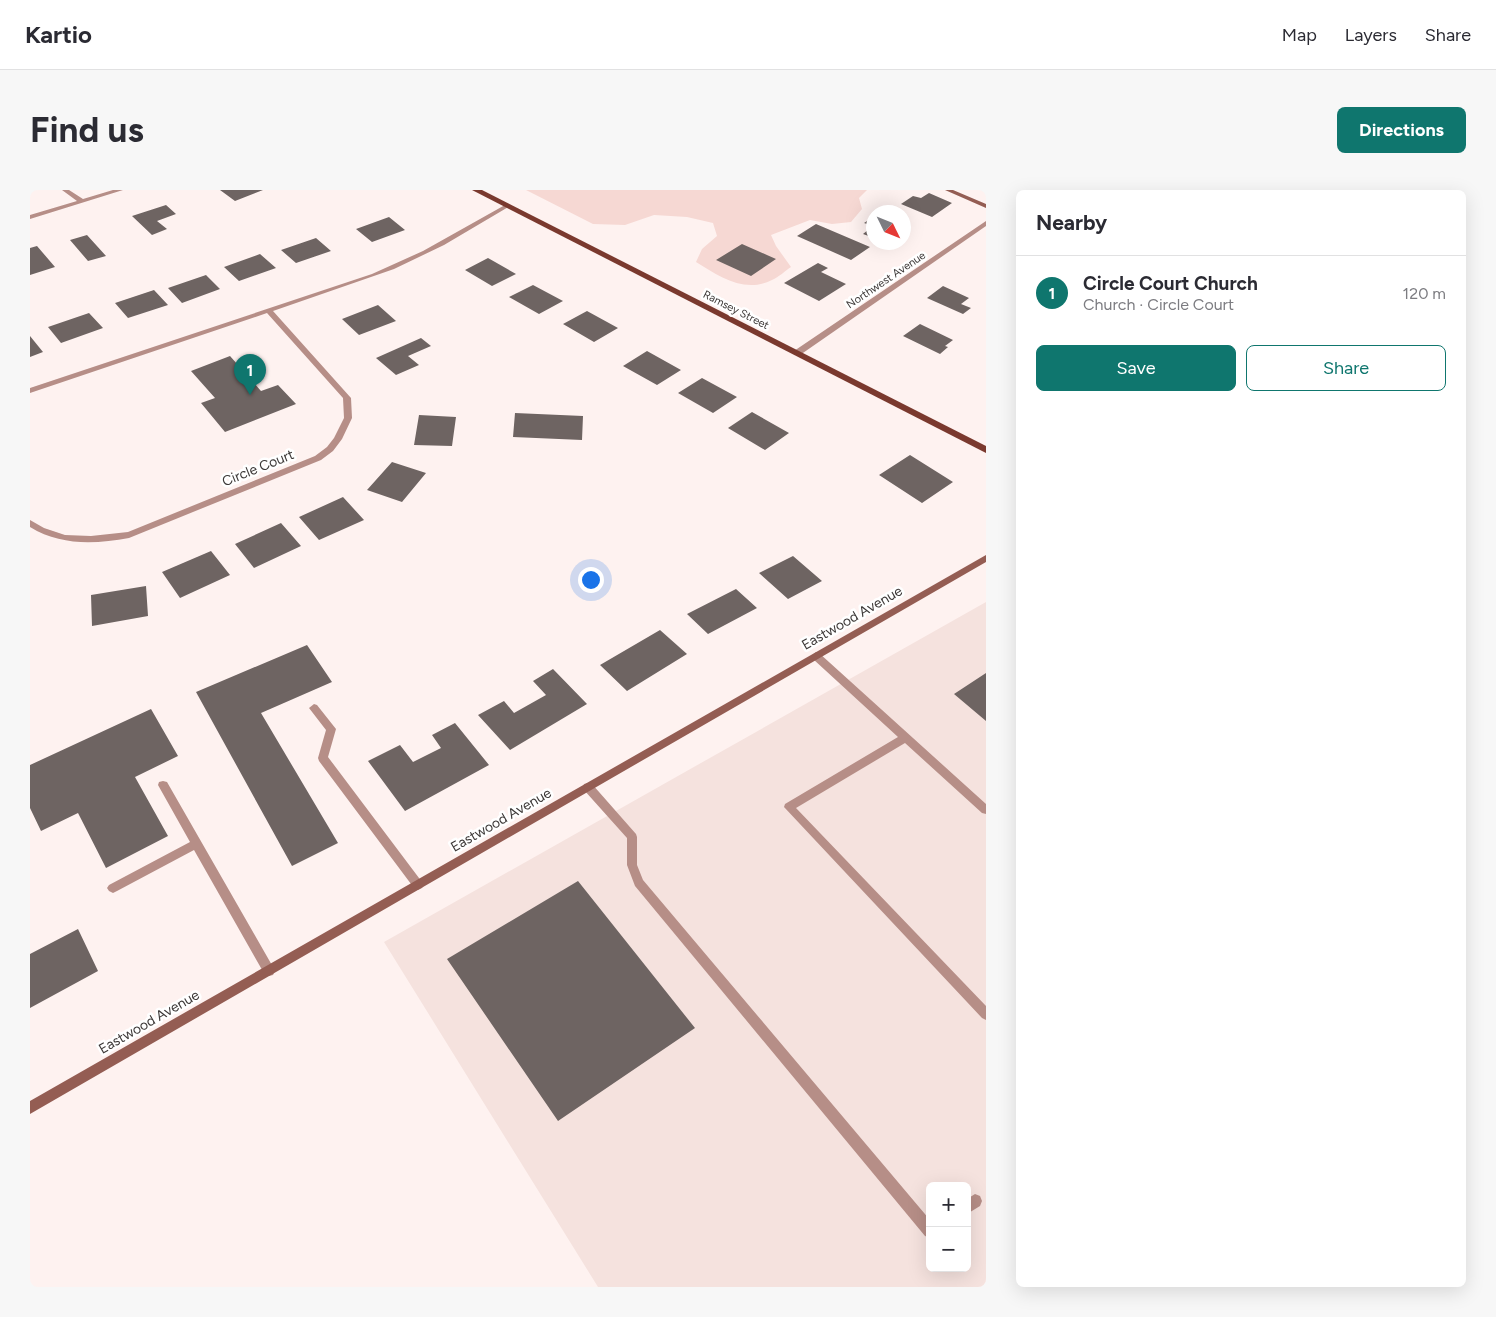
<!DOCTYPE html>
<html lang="en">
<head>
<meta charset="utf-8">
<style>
	:root { --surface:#fff; --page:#f7f7f7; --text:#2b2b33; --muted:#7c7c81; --line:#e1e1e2; --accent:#0f766e }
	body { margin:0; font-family:Figtree,sans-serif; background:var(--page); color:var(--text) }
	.controls { position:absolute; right:15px; bottom:15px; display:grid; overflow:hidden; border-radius:8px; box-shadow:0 5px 20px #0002 }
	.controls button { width:45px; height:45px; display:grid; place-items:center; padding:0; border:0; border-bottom:1px solid var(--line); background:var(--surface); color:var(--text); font:25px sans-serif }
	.compass { position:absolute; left:836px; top:15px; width:45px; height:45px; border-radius:50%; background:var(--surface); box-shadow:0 5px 20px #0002; rotate:133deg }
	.you { position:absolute; left:560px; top:389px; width:18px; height:18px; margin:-12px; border:4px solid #fff; border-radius:50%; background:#1a73e8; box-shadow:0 0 0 8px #1a73e833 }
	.badge { display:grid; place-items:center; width:32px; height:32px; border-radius:50%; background:var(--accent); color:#fff; font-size:16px; font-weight:700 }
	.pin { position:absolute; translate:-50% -41px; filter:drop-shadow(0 1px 2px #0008) }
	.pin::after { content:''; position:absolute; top:26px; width:18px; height:15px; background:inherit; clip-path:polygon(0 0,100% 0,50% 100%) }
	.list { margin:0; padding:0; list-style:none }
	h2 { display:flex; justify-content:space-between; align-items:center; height:65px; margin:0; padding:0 20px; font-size:21px }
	h2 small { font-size:16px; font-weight:400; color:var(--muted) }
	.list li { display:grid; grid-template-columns:32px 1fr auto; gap:15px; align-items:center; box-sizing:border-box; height:75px; padding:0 20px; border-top:1px solid var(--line) }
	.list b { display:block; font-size:19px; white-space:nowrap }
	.list p { margin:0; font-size:16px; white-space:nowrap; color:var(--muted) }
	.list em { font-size:16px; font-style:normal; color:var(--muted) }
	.actions { display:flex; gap:10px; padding:15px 20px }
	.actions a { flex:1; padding:11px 0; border:1px solid var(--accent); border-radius:8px; text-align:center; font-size:18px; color:var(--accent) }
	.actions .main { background:var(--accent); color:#fff }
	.map { position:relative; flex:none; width:956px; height:1097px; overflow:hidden; border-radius:8px }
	header { display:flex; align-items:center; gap:30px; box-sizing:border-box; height:70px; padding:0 25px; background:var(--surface); border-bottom:1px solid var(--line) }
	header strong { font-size:24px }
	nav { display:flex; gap:28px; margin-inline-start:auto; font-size:18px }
	.intro { display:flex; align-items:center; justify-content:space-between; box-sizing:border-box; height:120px; padding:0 30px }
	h1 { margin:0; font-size:35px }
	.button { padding:12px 22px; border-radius:8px; background:var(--accent); color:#fff; font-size:18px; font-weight:700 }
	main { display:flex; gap:30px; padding:0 30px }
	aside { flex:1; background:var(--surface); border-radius:8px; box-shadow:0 5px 20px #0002 }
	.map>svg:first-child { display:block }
</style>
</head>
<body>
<header>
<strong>Kartio</strong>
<nav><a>Map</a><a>Layers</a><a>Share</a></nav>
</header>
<div class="intro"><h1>Find us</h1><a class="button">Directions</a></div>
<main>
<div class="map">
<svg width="956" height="1097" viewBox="0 0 956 1097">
	<rect width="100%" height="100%" fill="#fef2f0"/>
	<path fill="#f5e2de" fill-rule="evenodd" d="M956,412V1097H568L354,752ZM900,996H937V1078H900Z"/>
	<path fill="#f6d8d3" d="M496,0H837L829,8L832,19L821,32L802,34L780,30L741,45L746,56L761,77C755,81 749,87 742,90C714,104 689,86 666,72L672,59L687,46L683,33L657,27L624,25L595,35L563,34Z"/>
	<path fill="#6e6462" d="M190,0H233L205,11Z
		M899,3L922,13L902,27L871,14L883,6L891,8Z
		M136,15L146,24L127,31L137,39L122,45L102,26Z
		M359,27L375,40L342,52L326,39Z
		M842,28L844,29V48L833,44L843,36L834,33Z
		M786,34L840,57L821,70L767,46Z
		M57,45L76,66L58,71L40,50Z
		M286,48L301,61L266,73L251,60Z
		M712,54L746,69L721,86L686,70Z
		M7,56L25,77L0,85V58Z
		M230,64L246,78L209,91L194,77Z
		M458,68L486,84L462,96L435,80Z
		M788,73L798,78L791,82L816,94L789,111L754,93Z
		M176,85L190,99L152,113L138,98Z
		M503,95L533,111L509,124L479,107Z
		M913,96L939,108L931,114L941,118L933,124L897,108Z
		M124,100L138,115L98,128L85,113Z
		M348,115L366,131L329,145L312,129Z
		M557,121L588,138L564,152L533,134Z
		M59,123L73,138L31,153L18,137Z
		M890,134L923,150L915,156L918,157L910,164L873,146Z
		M0,146L13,162L0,167Z
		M391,148L401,156L378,166L389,175L366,185L346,168Z
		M617,161L651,180L627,195L593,176Z
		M200,166L231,201L248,195L266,214L195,242L171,213L185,208L161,181Z
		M672,188L707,207L683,223L648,203Z
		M722,222L759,243L735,260L698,238Z
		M485,223L553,226L552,250L483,247Z
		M389,225L426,227L422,256L384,255Z
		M880,265L923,292L892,313L849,285Z
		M362,272L396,283L372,312L337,300Z
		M313,307L334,330L289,350L269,327Z
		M251,333L271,356L224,378L205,354Z
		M181,361L200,385L150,408L132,382Z
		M763,366L792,391L758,409L729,383Z
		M116,396L118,426L62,436L61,405Z
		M706,399L727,418L678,444L657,424Z
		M630,440L657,464L597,501L570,475Z
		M277,455L302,492L231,523L308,653L262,676L166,502Z
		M523,479L557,514L480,560L448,525L474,511L484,523L516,505L503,491Z
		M956,483V531L924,504Z
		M121,519L148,566L105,587L138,646L76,678L48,623L11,641L0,618V575Z
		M425,533L459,575L375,621L338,571L370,555L383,572L411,558L402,545Z
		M548,691L665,838L528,931L417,769Z
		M48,739L68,781L0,818V764Z"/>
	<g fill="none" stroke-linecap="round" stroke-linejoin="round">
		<path fill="#b68e87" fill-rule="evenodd" d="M786,462L789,463L956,614V624L952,623L875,553L766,618L956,816V830L952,828L754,617L755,614L868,547L783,469L781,466Z
			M284,514L287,515L306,539L298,567L392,692L394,695L392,698L388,700L384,698L289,571L288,568L296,540L279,518Z
			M133,591L137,592L243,777L245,781L243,785L239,786L235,785L164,660L87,701L83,703L79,701L77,698L79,695L160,652L128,595L129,592Z
			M558,593L562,594L606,644L607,647V675L613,690L900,1030V1048L895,1046L605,696L597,675V648L554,600L553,597L554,594Z
			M945,1004L950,1006L952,1011L950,1016L937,1024V1009Z"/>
		<path fill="#b68e87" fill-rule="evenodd" d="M32,0H39L53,9L83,0H93L0,29V25L47,11Z
			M475,15L480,16L414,55L364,79L243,121L321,208L322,228L312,249L303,261L291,270L99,348C65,354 31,356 0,337V330L14,338L35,345L61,346L98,342L285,266L297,257L304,248L314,228L313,208L237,123L0,203V198L342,84L393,61Z
			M956,31V36L770,165H764V161Z"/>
		<path fill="#945d53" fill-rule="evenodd" d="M915,0H923L956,14V18Z
			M956,365V372L0,924V911Z"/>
		<path fill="#7a392e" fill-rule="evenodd" d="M442,0H452L956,256V263Z"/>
	</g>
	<g text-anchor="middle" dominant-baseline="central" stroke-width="5" stroke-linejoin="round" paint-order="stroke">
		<g font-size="11" fill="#3c3837" stroke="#fff">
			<text transform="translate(856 90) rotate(-34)">Northwest Avenue</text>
			<text transform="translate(706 120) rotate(27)">Ramsey Street</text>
		</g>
		<g font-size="14" fill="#3c3837" stroke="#fff">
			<text transform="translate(228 278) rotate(-22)">Circle Court</text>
			<text transform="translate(822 428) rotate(-30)">Eastwood Avenue</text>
			<text transform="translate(471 630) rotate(-30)">Eastwood Avenue</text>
			<text transform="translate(119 832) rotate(-30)">Eastwood Avenue</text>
		</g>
	</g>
</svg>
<div class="controls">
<button>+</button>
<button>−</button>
</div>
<svg class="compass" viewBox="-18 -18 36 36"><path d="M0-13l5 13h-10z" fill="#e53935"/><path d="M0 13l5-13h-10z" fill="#7c7c81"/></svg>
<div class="you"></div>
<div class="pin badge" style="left:220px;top:205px">1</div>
</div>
<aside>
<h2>Nearby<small></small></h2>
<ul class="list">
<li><span class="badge">1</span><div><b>Circle Court Church</b><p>Church · Circle Court</p></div><em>120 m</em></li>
</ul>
<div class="actions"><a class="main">Save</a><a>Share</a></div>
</aside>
</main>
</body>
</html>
